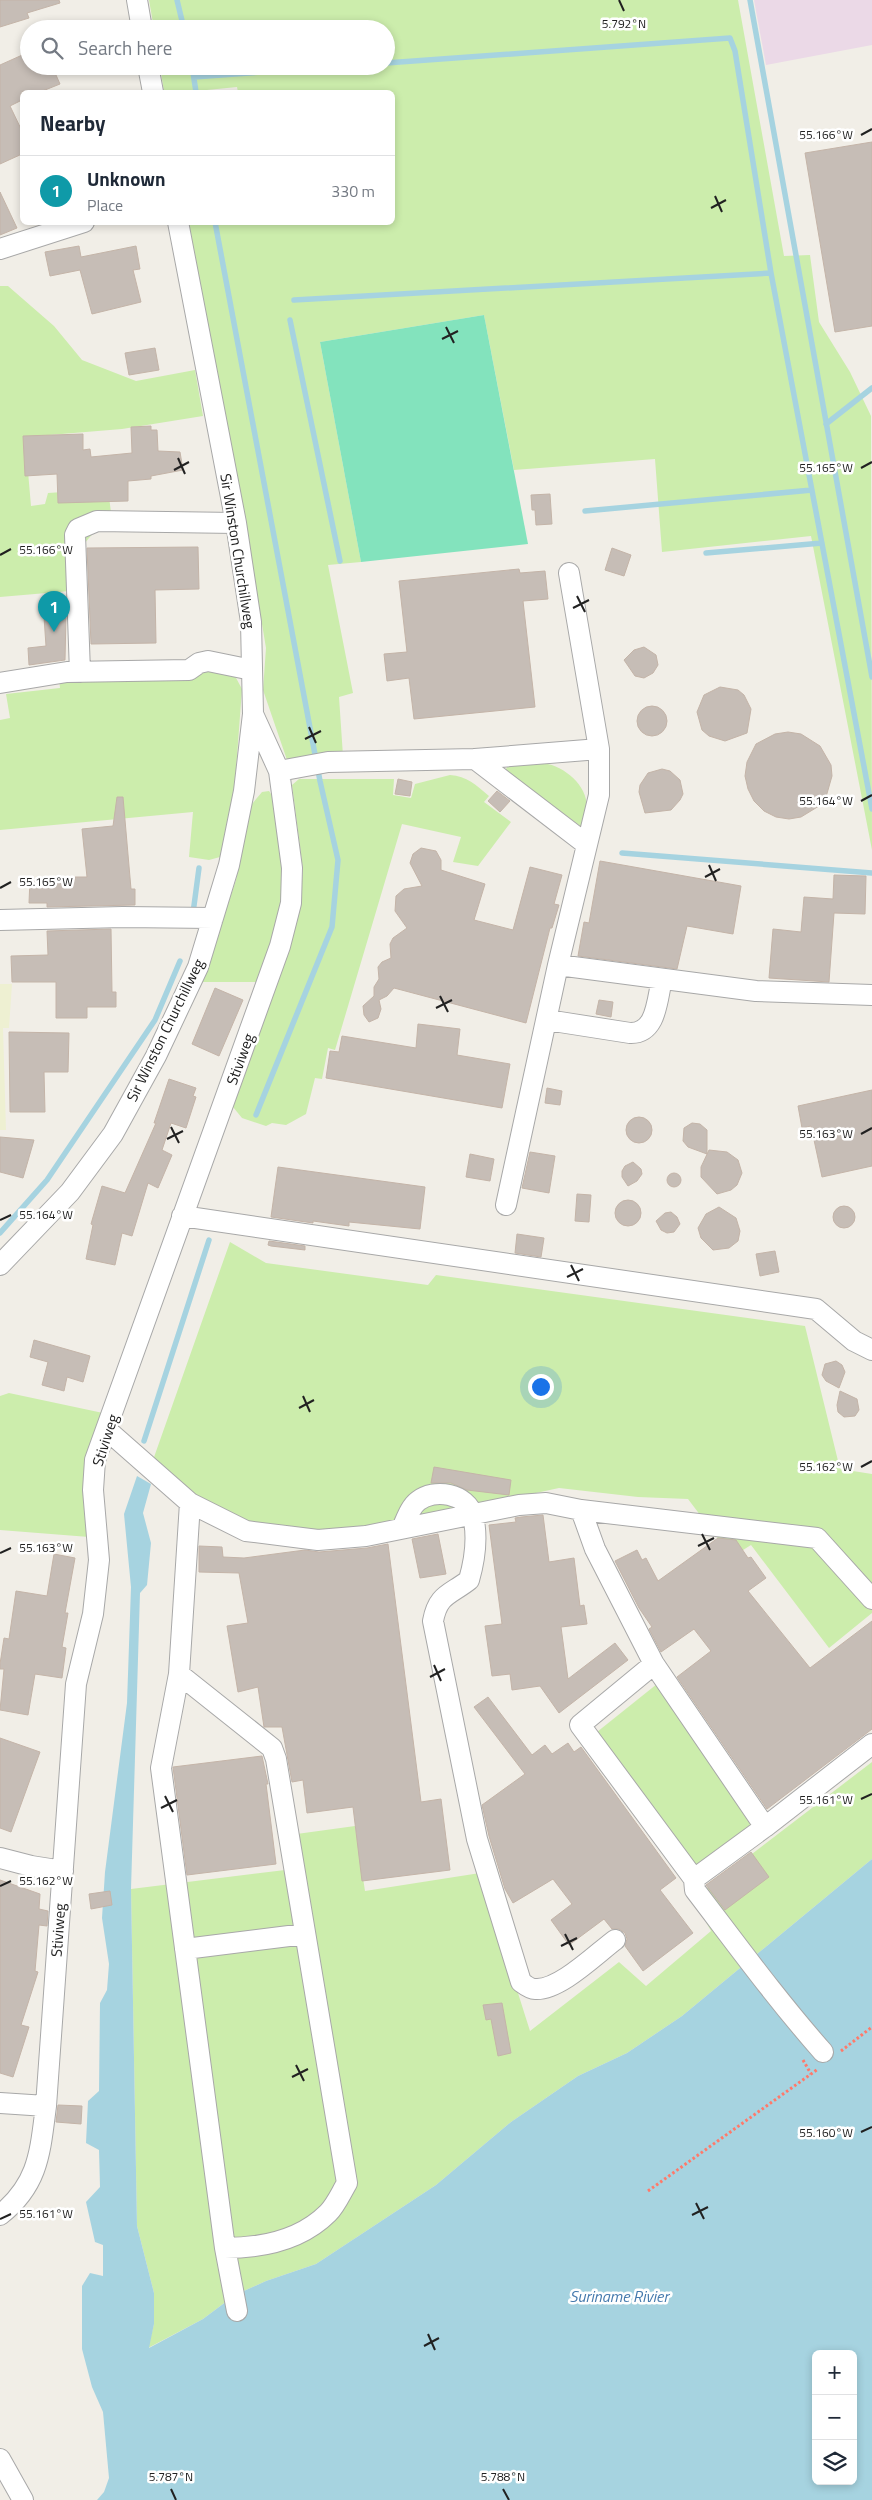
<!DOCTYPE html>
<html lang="en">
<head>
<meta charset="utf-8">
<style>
	:root { --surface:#fff; --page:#f2f2f3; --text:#1f2937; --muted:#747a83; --line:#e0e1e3; --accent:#111827 }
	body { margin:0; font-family:"Titillium Web",sans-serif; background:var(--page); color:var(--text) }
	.controls { position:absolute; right:15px; bottom:15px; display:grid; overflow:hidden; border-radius:8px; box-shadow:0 2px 8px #0003 }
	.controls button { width:45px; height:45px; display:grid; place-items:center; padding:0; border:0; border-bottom:1px solid var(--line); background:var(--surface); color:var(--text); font:25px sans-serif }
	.you { position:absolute; left:540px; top:1386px; width:18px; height:18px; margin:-12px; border:4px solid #fff; border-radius:50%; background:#1a73e8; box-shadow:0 0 0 8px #1a73e833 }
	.badge { display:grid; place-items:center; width:32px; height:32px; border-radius:50%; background:var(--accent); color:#fff; font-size:16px; font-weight:700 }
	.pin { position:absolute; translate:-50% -41px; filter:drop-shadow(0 1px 2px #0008) }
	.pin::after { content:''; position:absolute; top:26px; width:18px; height:15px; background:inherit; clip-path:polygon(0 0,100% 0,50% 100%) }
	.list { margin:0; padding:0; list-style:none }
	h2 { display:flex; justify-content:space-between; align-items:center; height:65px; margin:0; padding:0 20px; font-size:21px }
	h2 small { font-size:16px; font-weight:400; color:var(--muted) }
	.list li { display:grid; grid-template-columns:32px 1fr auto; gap:15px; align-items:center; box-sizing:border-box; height:70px; padding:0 20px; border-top:1px solid var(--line) }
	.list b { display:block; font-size:19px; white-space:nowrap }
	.list p { margin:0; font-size:16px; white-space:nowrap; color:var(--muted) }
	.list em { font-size:16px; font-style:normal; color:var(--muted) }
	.icon { flex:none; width:28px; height:28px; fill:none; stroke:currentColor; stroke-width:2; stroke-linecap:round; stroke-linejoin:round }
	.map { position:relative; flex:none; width:872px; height:2500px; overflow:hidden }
	.search { position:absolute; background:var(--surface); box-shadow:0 2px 8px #0003; left:20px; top:20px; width:375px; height:55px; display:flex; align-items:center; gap:12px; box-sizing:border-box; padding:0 18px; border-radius:28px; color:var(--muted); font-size:19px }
	.panel { position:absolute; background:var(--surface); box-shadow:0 2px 8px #0003; left:20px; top:90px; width:375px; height:135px; border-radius:8px }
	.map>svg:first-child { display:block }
</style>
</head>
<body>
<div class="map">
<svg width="872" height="2500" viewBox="0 0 872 2500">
	<rect width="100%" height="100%" fill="#f1eee7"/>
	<path fill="#ebd9e7" d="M754,0H872V45L766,65Z"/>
	<path fill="#eef0d2" d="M0,984H12L9,1028H3L6,1130H0Z"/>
	<path fill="#ccedac" d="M149,0H738L784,256L810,255L819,322L850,372L871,416L872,850L811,536L662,552L655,459L514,470L484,315L320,342L361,562L328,565L353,693L339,697L343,756L287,760L263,690L266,648L261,618L188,223L392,222V92H238L237,87L187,92H164L160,66H386V29H154Z
		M0,286H8L54,326L82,360L136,381L195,370L203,416L122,429L25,437L31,506L45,504L48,493L108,489L112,520C78,540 78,556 70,591L0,597Z
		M209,668L235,676L242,689L235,783L220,857L209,860L189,857L193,812L0,830V720L10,718L6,694L60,688L59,678Z
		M544,763C565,767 588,785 587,809C586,815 584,822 583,828L505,770L509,765Z
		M450,775C467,776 476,785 489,796L484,802L511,822L478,866L453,862L461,837L402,824L335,1050L328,1048L322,1079L315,1078L306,1114L286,1125L272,1123L266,1126L242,1118L233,1107L300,898L303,870L292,785L299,779H394L393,795L411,798L415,784Z
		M269,791L275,800L285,875L279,920L259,982H202L236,880L252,804L262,792Z
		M230,1242L266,1263L428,1285L436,1275L805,1326L840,1469L872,1474V1613L829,1648L751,1545L732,1557L688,1499L638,1497L559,1488L406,1521L314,1535L232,1519L204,1501L153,1460Z
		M9,1393L103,1413L84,1477L89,1537L0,1530V1396Z
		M657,1684L755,1824L690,1870L592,1736Z
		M872,1762V1859L682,2016L627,2053L578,2076L511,2122L436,2185L316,2264L266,2281L235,2295L203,2319L148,2348L154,2324V2293L137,2226L131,1889L285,1870L282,1836L355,1826L365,1891L480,1873L530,2031L619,1962L646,1986L711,1931L693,1899Z"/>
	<path fill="#83e3bd" d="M484,315L528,544L361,562L320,342Z"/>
	<path fill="#a6d3e0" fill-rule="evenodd" d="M137,1476L151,1484L143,1513L151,1543L147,1585L140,1593L131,1889L137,2226L154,2293V2324L149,2348L203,2319L235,2295L266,2281L316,2264L436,2185L511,2122L578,2076L627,2053L682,2016L872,1859V2500H97L104,2492L109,2478L103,2412L92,2387L82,2349V2286L90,2273L103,2276V2245L95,2242L86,2202L100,2187L99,2150L86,2143L88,2101L99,2091L100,2003L107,1990L109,1964L102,1918L105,1872L127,1703L131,1587L124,1514ZM816,2354H853V2481H816Z"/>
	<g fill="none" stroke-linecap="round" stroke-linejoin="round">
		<path stroke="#a6d3e0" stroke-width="5.5" d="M177,0L184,29
			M750,0L872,677
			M192,66L196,92
			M194,77L343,66
			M215,222L320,781L338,860L332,927L256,1115
			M771,273L872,809
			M294,300L771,273L735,51L730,38L386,63
			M290,320L340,561
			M826,424L872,388
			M585,511L812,490
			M706,553L822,543
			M622,853L872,873
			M193,913L199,868
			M0,1233L47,1180L155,1020L180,961
			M144,1441L209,1240"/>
	</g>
	<path fill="#c6bdb6" stroke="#c4b4a8" d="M0,0H59L60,3L27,13L29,18L0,27Z
		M29,52V66H52L60,84L40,92H22V100L10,106L22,131V154L0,164V65Z
		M872,142V326L835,332L805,153Z
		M0,192L17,228L0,235Z
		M79,246L81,257L136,246L140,269L133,270L141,302L92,314L80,270L50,276L45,252Z
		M155,348L159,370L129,375L125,353Z
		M151,426V430H157L158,451L180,452L183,470L151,476V479L128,481V501L58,503L57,474L25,476L23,436L83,434V450L90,449L91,457L132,453L131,427Z
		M550,494L552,524L536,525L535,510H532L531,495Z
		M198,547L199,589L155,590L156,643L91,644L87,548Z
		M612,548L631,555L624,576L605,570Z
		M519,569L520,573L545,571L548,599L523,601L535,707L414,719L409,678L387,681L384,654L407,652L399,581Z
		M66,616L65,660L29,665L28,648L46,646L44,617Z
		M644,647L656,655L658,665L653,673L644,678L635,676L624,660L634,650Z
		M720,687L738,690L744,695L751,709L747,733L725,741L709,736L702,730L697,712L704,695Z
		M637 721a15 15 0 1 1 30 0a15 15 0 1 1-30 0Z
		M788,732L801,734L820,746L831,765L832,776L826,797L819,806L801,817L789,819L776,817L764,811L754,801L748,789L745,776L747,762L756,744L775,734Z
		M662,769L670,771L680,780L683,794L680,800L671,810L645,813L639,792L640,785L648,773Z
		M398,779L412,782L410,796L395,794Z
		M497,791L510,801L500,812L488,801Z
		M117,797H123L131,889H135V905L47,907V903H29L30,879L75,880V877H87L82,829L113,826Z
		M421,848L436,851L441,860V870L485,884L474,920L513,930L530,867L562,875L554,904L559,905L552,928H550L526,1023L394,988L387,996L379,1000L381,1009L378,1018L369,1022L364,1015L363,1006L374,996V987L379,979L378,967L382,962L391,958L390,944L393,938L407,928L395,911L396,896L404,889L422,886L410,863L413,854Z
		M600,861L741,886L733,934L687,926L677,969L578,956L584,922L589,923Z
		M834,875L866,876L865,914L834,913L829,982L769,978L773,929L801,932L804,897L833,899Z
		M111,929L112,992H116V1007H87V1018H56V982H12L11,956L48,955L47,931Z
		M215,988L243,1000L219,1056L192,1044Z
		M599,1000L613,1002L611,1017L596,1014Z
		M418,1024L460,1029L457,1055L510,1064L502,1108L326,1078L330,1051L339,1052L342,1036L416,1048Z
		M9,1032L69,1033L68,1072H44L45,1112H10Z
		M169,1079L196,1088L193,1096L196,1097L186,1128L171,1123L162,1150L172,1155L158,1188L148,1183L132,1236L122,1233L115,1265L86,1259L93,1225L91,1224L102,1186L125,1193L156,1123H154Z
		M547,1088L562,1091L560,1105L545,1103Z
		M872,1090V1166L822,1177L811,1126L802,1128L798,1106Z
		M626 1130a13 13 0 1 1 26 0a13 13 0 1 1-26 0Z
		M692,1123L700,1124L707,1130V1154L688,1147L683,1141L684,1128Z
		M0,1137L34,1140L23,1178L0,1172Z
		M709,1150L727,1152L738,1160L742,1173L737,1185L731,1190L717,1194L701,1177V1167Z
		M530,1152L555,1156L549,1193L522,1188Z
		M470,1154L494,1159L490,1181L466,1177Z
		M633,1162L641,1169L642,1174L637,1181L628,1186L622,1177V1171L625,1166Z
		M278,1167L425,1187L420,1229L349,1222V1226L313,1221V1223L271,1217Z
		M667 1180a7 7 0 1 1 14 0a7 7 0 1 1-14 0Z
		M577,1194L591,1195L589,1222L575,1221Z
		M615 1213a13 13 0 1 1 26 0a13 13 0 1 1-26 0Z
		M833 1217a11 11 0 1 1 22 0a11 11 0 1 1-22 0Z
		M719,1207L736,1218L740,1231L738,1241L729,1248L713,1250L701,1238L698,1228L706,1214Z
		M671,1212L677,1217L680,1224L674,1232L667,1233L661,1230L656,1221L665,1213Z
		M517,1234L544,1238L541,1257L515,1253Z
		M269,1241L305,1246V1250L271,1246L268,1245Z
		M775,1251L779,1272L760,1276L756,1254Z
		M34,1340L90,1356L83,1382L67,1377L64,1391L42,1385L48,1362L30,1357Z
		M836,1361L842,1365L845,1372L839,1388L826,1381L822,1375L825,1364Z
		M840,1391L857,1399L859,1410L855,1416L844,1417L838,1412L837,1405Z
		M434,1467L511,1480L509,1495L467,1490L451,1483H431Z
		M543,1515L549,1562L574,1558L580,1606L584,1605L587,1624L561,1627L568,1679L615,1643L628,1660L559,1713L540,1686L512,1690L510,1674L492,1676L485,1626L502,1624L489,1525L516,1522L515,1518L521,1517Z
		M438,1534L446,1574L420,1578L412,1539Z
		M718,1538L736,1540L748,1558L751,1557L766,1578L748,1591L810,1668L872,1621V1729L767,1809L677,1677L711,1651L694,1629L661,1652L649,1629L652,1627L639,1608L615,1561L637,1550L642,1560L646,1558L658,1581Z
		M388,1544L421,1802L441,1799L450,1870L362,1881L353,1807L307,1813L303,1780L292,1782L282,1727H264L258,1687L238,1692L227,1626L248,1623L239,1573L199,1572V1546L222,1547L223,1557L244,1558L305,1550L319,1552L367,1548Z
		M54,1554L75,1558L65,1613H68L62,1647L66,1648L62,1678L35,1674L28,1715L0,1710L4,1669H0V1664L4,1638L9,1639L16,1591L47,1596Z
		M488,1697L532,1755L545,1745L552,1754L568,1743L574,1752L581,1747L676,1878L660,1890L693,1933L643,1971L625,1946L627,1939L625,1933L619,1929H612L604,1919L569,1945L551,1920L572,1904L553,1879L513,1903L505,1889L489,1836L482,1805L525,1774L474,1707Z
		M0,1738L40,1752L11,1832L0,1828Z
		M262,1756L268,1784H266L276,1864L187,1875L173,1767Z
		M751,1852L769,1877L725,1910L706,1885Z
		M0,1880L40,1894L39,1909L48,1911L47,1926L39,1925L35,1971L38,1972L21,2025L29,2027L13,2077L0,2073Z
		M110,1891L112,1905L91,1909L89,1894Z
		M502,2003L511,2053L498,2056L491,2019L486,2020L483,2005Z
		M58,2105L82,2106L81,2124L56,2122Z"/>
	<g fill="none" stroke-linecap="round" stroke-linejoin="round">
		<defs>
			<path id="minor" d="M137,0L142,29
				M148,66L153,92
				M0,249L84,222
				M80,672L75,535L78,529L97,521L236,523
				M0,683L67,672L189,670L199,663L208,661L252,670
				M475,759L586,844
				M279,771L328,762L475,759L599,749
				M0,920L123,917L213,918
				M558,965L756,991L872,995
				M547,1020L630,1033C657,1034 657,999 662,979
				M506,1205L558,965L599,795V749L569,573
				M182,1216L816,1309L854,1341L872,1350
				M0,1265L70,1192L113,1134L156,1056L198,967L229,865L244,791L253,714L251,622L236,523L178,222
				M107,1430L190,1503L246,1531L318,1540L366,1536L519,1505L546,1503L581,1510L595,1549L654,1664L580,1725L694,1879L695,1890C737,1945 777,2000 823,2052
				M190,1503L179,1674L161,1768L225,2248L237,2311
				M581,1510L817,1538L872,1599
				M402,1528C406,1520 410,1507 418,1501C434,1488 467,1493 473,1516C478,1537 475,1559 469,1580C450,1595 438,1594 433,1621L477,1839L521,1982C525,1985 530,1989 535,1989C559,1991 596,1954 615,1940
				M654,1664L765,1827L694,1879
				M179,1674L272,1748L276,1759L347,2183C341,2193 336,2205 328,2213C301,2240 262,2248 225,2248
				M765,1827L872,1744
				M0,1858L31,1866L63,1871
				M185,1949L305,1934
				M0,2103L46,2106
				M0,2215C39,2184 40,2152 46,2106L76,1684L93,1614L99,1560L93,1490L95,1460L280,946L291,903L292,868L279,771L253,714
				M0,2459L23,2500"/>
		</defs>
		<use href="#minor" stroke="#a8a8a8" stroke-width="22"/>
		<path stroke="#ff796a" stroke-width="3" stroke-dasharray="2.5 2.5" stroke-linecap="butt" d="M841,2051L872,2027
			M803,2060L811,2074
			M648,2191L818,2069"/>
		<use href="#minor" stroke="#fff" stroke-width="20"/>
	</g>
	<path fill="none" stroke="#212121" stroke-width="2" d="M619,0L624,11M861,135L872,129M715,196L722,212M711,208L726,200M446,327L454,343M442,339L458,331M178,458L185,474M861,468L872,462M174,470L189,462M0,555L11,549M577,596L585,612M573,608L589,600M309,727L316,743M305,739L321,731M861,801L872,795M709,865L716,881M705,877L720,869M0,888L11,882M440,996L448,1012M436,1008L452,1000M171,1127L179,1143M861,1134L872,1128M167,1139L183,1131M0,1220L11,1215M571,1265L579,1281M567,1277L583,1269M303,1396L310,1412M299,1408L314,1400M861,1467L872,1461M702,1534L710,1550M698,1546L714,1538M0,1553L11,1548M434,1665L441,1681M430,1677L445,1669M165,1796L173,1812M861,1799L872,1794M161,1808L177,1800M0,1886L11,1881M565,1934L573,1950M561,1946L577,1938M296,2065L304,2081M292,2077L308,2069M861,2132L872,2127M696,2203L704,2219M692,2215L708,2207M0,2219L11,2214M428,2334L435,2350M424,2346L439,2338M171,2489L176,2500M503,2489L509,2500"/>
	<g text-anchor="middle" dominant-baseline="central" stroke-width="5" stroke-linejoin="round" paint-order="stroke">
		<g font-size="15" fill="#212121" stroke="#fff">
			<text transform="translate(238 551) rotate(81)">Sir Winston Churchillweg</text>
			<text transform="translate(165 1030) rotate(-64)">Sir Winston Churchillweg</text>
			<text transform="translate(240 1059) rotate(-70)">Stiviweg</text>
			<text transform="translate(105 1440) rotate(-72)">Stiviweg</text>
			<text transform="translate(58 1930) rotate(-86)">Stiviweg</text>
		</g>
		<g font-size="16" font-style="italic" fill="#457aad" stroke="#fff">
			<text x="619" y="2296">Suriname Rivier</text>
		</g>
	</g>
	<g font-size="12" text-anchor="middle" fill="#212121" stroke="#fff" stroke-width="5" stroke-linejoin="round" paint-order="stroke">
		<text x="624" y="28">5.792°N</text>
		<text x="826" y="139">55.166°W</text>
		<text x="826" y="472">55.165°W</text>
		<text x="46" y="554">55.166°W</text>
		<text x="826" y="805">55.164°W</text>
		<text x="46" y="886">55.165°W</text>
		<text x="826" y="1138">55.163°W</text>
		<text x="46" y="1219">55.164°W</text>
		<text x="826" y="1471">55.162°W</text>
		<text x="46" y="1552">55.163°W</text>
		<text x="826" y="1804">55.161°W</text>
		<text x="46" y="1885">55.162°W</text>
		<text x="826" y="2137">55.160°W</text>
		<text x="46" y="2218">55.161°W</text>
		<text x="171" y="2481">5.787°N</text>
		<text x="503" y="2481">5.788°N</text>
	</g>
</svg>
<div class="controls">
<button>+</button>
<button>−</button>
<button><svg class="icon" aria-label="layers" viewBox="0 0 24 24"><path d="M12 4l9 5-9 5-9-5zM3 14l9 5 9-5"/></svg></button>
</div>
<div class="you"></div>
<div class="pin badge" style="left:54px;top:632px;background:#0f9aa8">1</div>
<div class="search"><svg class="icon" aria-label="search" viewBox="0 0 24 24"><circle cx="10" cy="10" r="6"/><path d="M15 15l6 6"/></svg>Search here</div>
<section class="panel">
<h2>Nearby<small></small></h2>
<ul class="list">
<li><span class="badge" style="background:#0f9aa8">1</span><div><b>Unknown</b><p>Place</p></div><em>330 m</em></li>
</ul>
</section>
</div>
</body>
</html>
